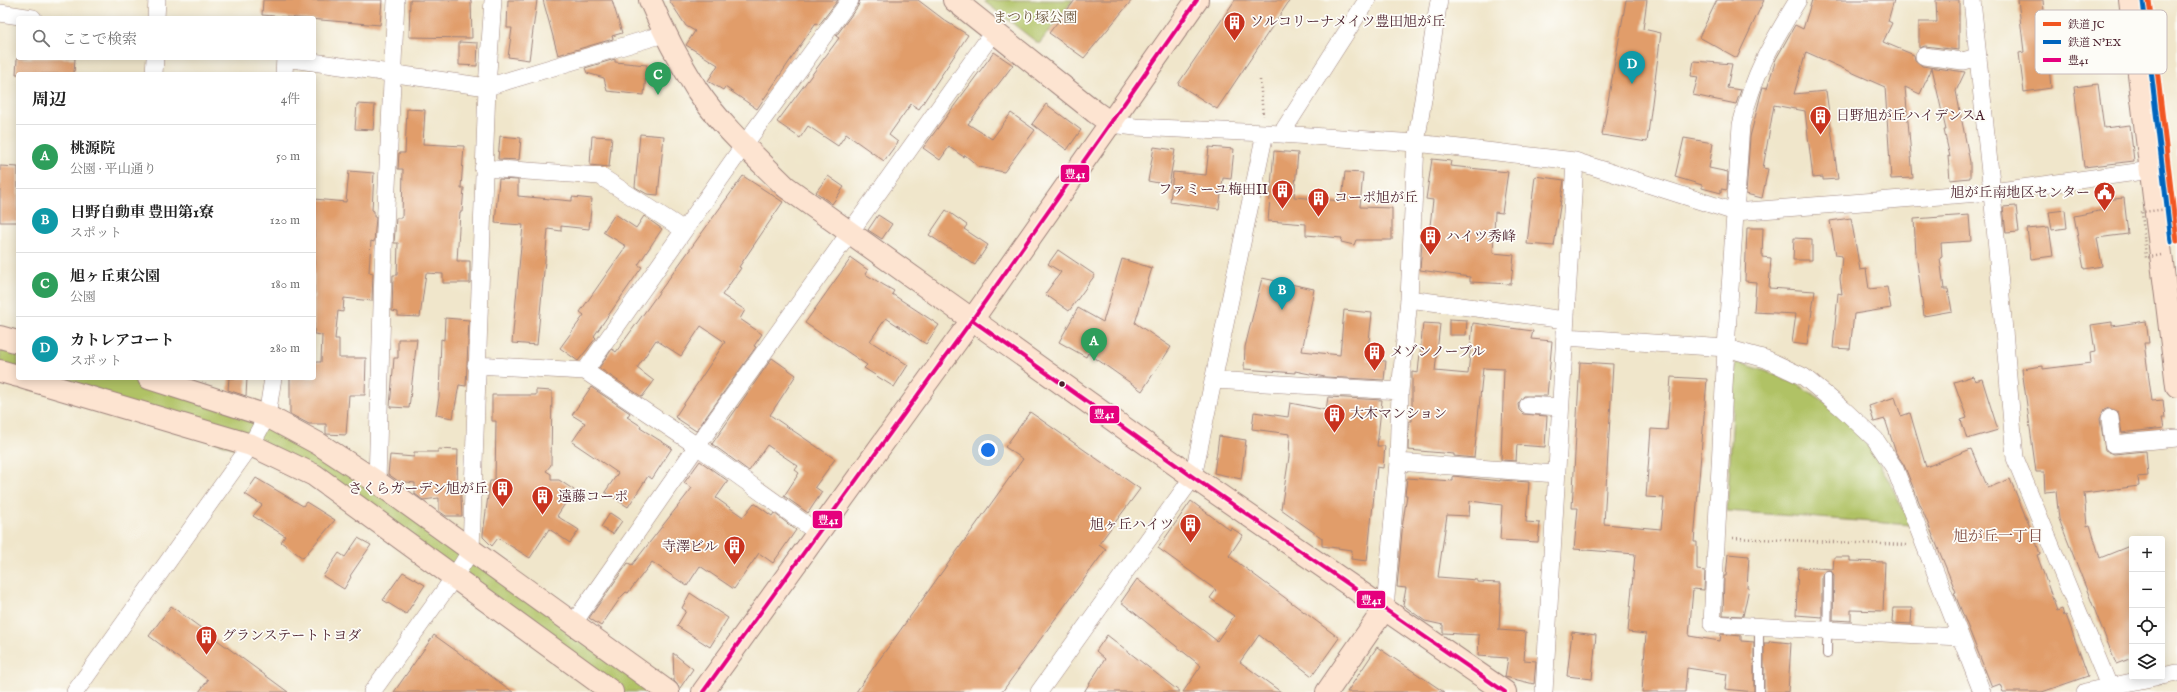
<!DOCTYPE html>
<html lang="ja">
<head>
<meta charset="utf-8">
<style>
	:root { --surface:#fff; --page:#f6f6f6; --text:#222; --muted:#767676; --line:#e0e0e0; --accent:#1a73e8 }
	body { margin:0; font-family:"IM FELL English","Noto Serif JP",serif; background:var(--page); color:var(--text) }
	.controls { position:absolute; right:12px; bottom:12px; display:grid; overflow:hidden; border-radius:4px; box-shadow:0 2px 10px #0003 }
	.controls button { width:36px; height:36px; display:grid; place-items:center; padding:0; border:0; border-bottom:1px solid var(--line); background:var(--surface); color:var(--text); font:20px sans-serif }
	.you { position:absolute; left:988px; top:450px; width:14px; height:14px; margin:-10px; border:3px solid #fff; border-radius:50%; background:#1a73e8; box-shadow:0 0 0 6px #1a73e833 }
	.badge { display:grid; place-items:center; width:26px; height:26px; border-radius:50%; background:var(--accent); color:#fff; font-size:13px; font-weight:700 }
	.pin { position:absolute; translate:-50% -33px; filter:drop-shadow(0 1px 2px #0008) }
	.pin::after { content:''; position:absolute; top:21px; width:14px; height:12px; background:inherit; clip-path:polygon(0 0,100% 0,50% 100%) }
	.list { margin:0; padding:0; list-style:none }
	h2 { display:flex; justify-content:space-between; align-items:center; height:52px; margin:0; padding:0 16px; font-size:17px }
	h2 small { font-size:13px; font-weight:400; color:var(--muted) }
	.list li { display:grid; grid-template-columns:26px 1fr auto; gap:12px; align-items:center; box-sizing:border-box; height:64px; padding:0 16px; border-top:1px solid var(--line) }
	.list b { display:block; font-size:15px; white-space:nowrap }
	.list p { margin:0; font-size:13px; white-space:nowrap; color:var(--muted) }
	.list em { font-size:13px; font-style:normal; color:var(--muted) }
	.icon { flex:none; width:22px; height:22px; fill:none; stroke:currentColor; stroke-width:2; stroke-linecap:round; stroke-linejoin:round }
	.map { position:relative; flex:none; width:2177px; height:692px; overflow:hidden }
	.search { position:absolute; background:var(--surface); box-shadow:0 2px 10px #0003; left:16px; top:16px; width:300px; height:44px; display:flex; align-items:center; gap:10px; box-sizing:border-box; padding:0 14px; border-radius:4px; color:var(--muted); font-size:15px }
	.panel { position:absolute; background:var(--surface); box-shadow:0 2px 10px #0003; left:16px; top:72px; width:300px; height:308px; border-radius:4px }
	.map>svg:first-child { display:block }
</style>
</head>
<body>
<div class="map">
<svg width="2177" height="692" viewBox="0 0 2177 692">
	<rect width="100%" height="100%" fill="#fdfcf7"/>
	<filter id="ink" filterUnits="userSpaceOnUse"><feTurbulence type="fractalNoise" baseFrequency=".025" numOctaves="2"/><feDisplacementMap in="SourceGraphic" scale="8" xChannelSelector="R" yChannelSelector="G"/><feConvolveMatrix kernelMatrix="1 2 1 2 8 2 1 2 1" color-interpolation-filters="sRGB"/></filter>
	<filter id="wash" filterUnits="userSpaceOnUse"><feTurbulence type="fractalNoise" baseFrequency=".012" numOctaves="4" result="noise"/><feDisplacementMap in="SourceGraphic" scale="16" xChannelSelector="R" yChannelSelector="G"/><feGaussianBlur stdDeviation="0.9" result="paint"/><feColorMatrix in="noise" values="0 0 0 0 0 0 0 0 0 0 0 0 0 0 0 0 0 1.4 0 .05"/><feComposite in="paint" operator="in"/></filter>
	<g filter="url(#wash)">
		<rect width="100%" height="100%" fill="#f0e6cb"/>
		<path fill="#b0c265" stroke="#7d7048" d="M986,0H1073L1039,44L985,2Z
			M0,338L18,343V376L0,371Z
			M1736,362C1774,372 1812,388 1841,415C1873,444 1892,487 1911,525L1727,511Z
			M24,378H149L267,416L668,692H612L314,475Z"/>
		<g id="blocks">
			<path fill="#e19d6b" d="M263,0H382L380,25L262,15Z
				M410,0H471L472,38L409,37Z
				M508,0H537L529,60L508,57L512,28H507Z
				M543,0H612L622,33L612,36L613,39L558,55Z
				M669,0H838L819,25L816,23L815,24L757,109L725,87L723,90L708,81L718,65L686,45L695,31L686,26Z
				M860,0H918L947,22L968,35L919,109L911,104L889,135L898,142L884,161L846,134L838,146L808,126L800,138L777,122L839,38L836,36L858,6Z
				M1075,0H1132L1084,58L1049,33Z
				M1235,0H1290L1217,109L1178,84Z
				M1626,0H1647L1643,29L1661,33L1647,142L1602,135Z
				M1717,0H1764L1737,58L1699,37Z
				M1812,0H1894L1888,21L1892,23L1883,42L1914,55L1915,60L1922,66L1965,72L1956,91L1970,162V178L1950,180L1948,156L1950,157L1944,130H1946L1932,68L1920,94L1905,87L1913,178L1891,179L1885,87L1806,52L1794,94L1826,91L1838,179L1823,180V177L1813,178L1805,111L1774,105L1763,168L1768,169L1762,198L1746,194L1750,137L1761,94L1763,87L1767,88L1776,59L1795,25L1803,29Z
				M1936,0H1959V50L1925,46L1919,48V22H1937Z
				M2018,0H2043L2051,88L2024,92L2019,53L2024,52Z
				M459,42L478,43L477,66L459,65Z
				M994,52L1013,65L968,124L992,139L1011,113L1035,130L1004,172L979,167L965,155L964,157L949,147L940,160L923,148Z
				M17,58H75L74,74H16Z
				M615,59V62L647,65L644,95L607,91L604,78L587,73L585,68Z
				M1694,61L1732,64L1727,88L1741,90L1736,104L1693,95L1698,77L1691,76Z
				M2098,84L2104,128L2130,125L2134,161L2084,167L2074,87Z
				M357,104L375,105L373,130L355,129Z
				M1046,104L1081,130L1067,150L1032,124Z
				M407,109L425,110L423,144L464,146L461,188H464L462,212H460L457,261H470V283H443V274L426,273L420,317L398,316V312L392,311L393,275H397L398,243H394L396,218H402L403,169H398L399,153H405Z
				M640,134L664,136L658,195L647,194L635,187Z
				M500,136L521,138L519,160L498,159Z
				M592,136L612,137L609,167L590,165Z
				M1684,138L1713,143L1709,168L1728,172L1727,190L1721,189V193L1702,188V185L1675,177Z
				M1154,147L1175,150L1169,185L1148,181Z
				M1209,147L1234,149L1231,179L1223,178L1219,209L1170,202L1173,172L1206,175Z
				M1274,151L1298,153L1294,197L1342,201L1345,172L1363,173L1360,207L1392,208V240H1356L1354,245L1341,242L1342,238L1306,235V224L1268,221Z
				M1432,159L1451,161L1450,166L1508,172L1502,213L1495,212L1493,253L1514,255L1511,284L1470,282V277L1420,270L1422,242L1428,243L1433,200L1426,199Z
				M0,166L18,167V222H0Z
				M349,171L374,173L372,210L374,211V217H376L374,242L371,241L369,272L373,273L372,301L344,298L343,312L338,311L335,339H339V358H366L365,395H349L346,435L326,434V424H309L290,414V378H315L316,362H321L322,335L314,334V199L346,202Z
				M743,176L783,202L739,267L741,268L722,295L745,310L740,319L762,334L754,346L756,347L696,431L675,417L725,342L701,326L681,356L656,340L637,368L654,381L642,397L599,368L612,349L616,352Z
				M828,176L844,187L832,204L816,192Z
				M1535,176L1564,180L1554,246L1527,244Z
				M499,179L518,180V196L572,201V197L592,199L589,229L561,226V231L548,229L537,345L512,343L523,225L495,223Z
				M2124,198L2128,234L2097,238L2102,266L2084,269L2074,216L2104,210L2103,200Z
				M2016,206L2019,232L2006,233L2003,207Z
				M946,210L967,225L964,229L988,245L975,265L929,235Z
				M2065,210L2067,228L2052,230L2049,212Z
				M615,214L636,228L644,216L662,229L638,265L642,267L594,336L596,338L578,361L560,348L584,315L580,312L626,246L603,232Z
				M878,215L892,224L882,239L868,230Z
				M1969,215L1971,241L1941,243L1942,257L1940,258L1944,289H1948L1952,311L1924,316L1916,254L1914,219Z
				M1851,218L1860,270L1866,269L1869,289L1887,287L1891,308L1854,314L1850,349L1833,348L1838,293L1842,294L1840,279L1842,256L1836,255L1830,221Z
				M2049,227L2053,256L2031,259L2027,229Z
				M1747,228H1763L1762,257L1771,258L1769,288L1815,291L1807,345L1792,343L1796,314L1754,312L1756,282L1745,281Z
				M1794,238L1812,239V260H1793Z
				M1058,250L1095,275L1069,311L1045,294L1061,272L1048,264Z
				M851,258L868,270L865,274L894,291L892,294L939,325L926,344L886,318L870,341L908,365L894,387L864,368L867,365L805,323Z
				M1122,259L1152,268L1135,323L1171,347L1142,391L1088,353L1086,357L1059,342L1078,308L1103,322Z
				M1262,278L1314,289L1302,351L1340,355L1344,310L1372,313L1367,360L1386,361L1384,380L1325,377L1295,371V373L1244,369L1245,347Z
				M445,318L469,320L466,386L459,385L453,418L436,415L439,397L441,339L444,340Z
				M1449,319L1467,320L1466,335H1449Z
				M2146,321L2149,343H2144L2152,401L2163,400L2165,418H2162L2164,428L2122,433L2118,412L2109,408L2104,410L2100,419L2105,450L2114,454L2146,451L2148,476L2138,477L2139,486L2084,493L2087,526L2090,525L2100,558L2132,545V658L2116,664L2059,519L2056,491L2045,492L2044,472H2036L2022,369L2043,366V369L2091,363L2090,353L2095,352L2091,325L2112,322V326Z
				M1423,323L1440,324L1435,371L1468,374L1473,323L1533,331L1531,339L1552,341L1547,396H1524L1518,404L1519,410L1523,414L1547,416L1545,447L1517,445L1516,461L1501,460L1504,369L1483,368L1474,458L1454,456V454L1408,450L1409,421H1412V372L1418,373Z
				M398,339H417L409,408L390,407L394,358H398Z
				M772,358L796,375L770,415L835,459L815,487L822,492L808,513L784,496L799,473L795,470L798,466L767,445L749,471L712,444Z
				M1580,362L1613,364L1604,524L1661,529L1664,498L1646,497L1651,429L1667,430L1671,377L1707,379L1694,542H1697V570L1705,571L1704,590L1693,589L1689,636L1720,641L1721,634L1741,636V641L1754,642V692L1725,689L1727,674L1687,668L1685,692H1642L1646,634L1628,632L1635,554L1574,549L1578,508H1572Z
				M1973,376L1975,381L1982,379L1998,430L1967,439L1961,420L1967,418L1954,382Z
				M229,378H247L246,396L228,390Z
				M591,387L630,413L627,417L641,426L640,428L672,448L652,479L648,476L628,507L605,492L618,473L572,442L585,423L572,415Z
				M536,390L552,391L551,465L546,471L551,474V480H559L574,490L557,516L579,530L570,543L549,529L530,558L498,538L492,546L483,537V534L490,481H495L496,421H492V395H536Z
				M1328,397L1382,400L1377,446H1385L1383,468L1377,467L1367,561L1351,559L1352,550L1322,546V538L1281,509L1289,457L1290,434L1252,429L1254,412L1288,417L1290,403L1326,410Z
				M1895,397L1901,416L1910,413L1926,467L1971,449L1988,488L2010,479L2035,539L2040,554L2037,555L2057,611L2062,609L2064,616L2066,615L2088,676L2042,692H2003L2000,684L1992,687L1956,597L1954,593L1956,592L1904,465L1896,453L1885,419L1874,422L1869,406Z
				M1030,412L1140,489L1099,544L1106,549L1002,692H856L1023,459L1005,447Z
				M1219,436L1246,440L1241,479L1214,473Z
				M438,449L458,450L457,481H460L462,516H446L439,511V498L423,500L415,494V483L398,481L388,474L390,455L414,457V452H438Z
				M700,461L728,481L716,498L743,517L754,503L772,516L774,513L796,530L773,563L759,553L734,589L700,566L687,586L652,562L628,593L626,592L621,597L601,626L589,618L628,563L632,565L692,488L684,483Z
				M1453,476L1500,481V480L1529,482L1526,522L1540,523L1538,542L1500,540L1502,505L1470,501L1469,516L1447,515L1438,577L1477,580V582L1501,583L1499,630L1526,632L1524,660L1536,661L1534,684L1505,677L1508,658L1478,656L1479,635L1443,633V625L1425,621L1403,605L1406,588L1397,587L1403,521L1407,495H1405L1407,478L1453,481Z
				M256,478L303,506L306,502L335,520L303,558L281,542L285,536L253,516L262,505L245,494Z
				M1191,501L1230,530L1231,528L1243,535L1229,556L1339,638L1312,676L1259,635L1240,662L1281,692H1183L1201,666L1121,602L1137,579L1217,641L1234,616L1210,598L1216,590L1158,548Z
				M610,513L622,521L613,534L601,527Z
				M358,538L371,545L350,576L351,577L344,589L323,576L339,553L345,557Z
				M1728,554L1749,556L1747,588H1749L1743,616L1723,615L1724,576H1726Z
				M1834,557H1850V561L1885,562L1883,611L1851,610V621L1833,620L1834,575L1831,571L1828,570L1822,575V617L1796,615L1798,567L1833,569Z
				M403,572L425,585L406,614L383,600Z
				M690,593L728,618L710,647L677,626L686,611L682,608Z
				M171,606L288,692H199L208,680L149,636Z
				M1893,608H1912L1911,624L1892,623Z
				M1572,632L1596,635L1592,679L1567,676Z
				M434,635L513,692H394Z
				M1107,635L1180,692H1084L1105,659L1096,651Z
				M1770,641L1791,643L1788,692H1764V643H1769Z
				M1377,647L1444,692H1347Z
				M673,653L693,669L680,688L674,681Z"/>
		</g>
	</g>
	<g filter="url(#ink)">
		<use href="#blocks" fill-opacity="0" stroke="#9d827b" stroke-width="1"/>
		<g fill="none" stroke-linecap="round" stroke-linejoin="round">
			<defs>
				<path id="lane" d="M1827,654L1828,575
					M1759,692V626"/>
				<path id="street" d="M1798,0C1771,44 1754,73 1741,125L1726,348L1712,624L1959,637
					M1972,0L1992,192L2015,458L2109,686
					M0,13L33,18
					M156,18L157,0
					M1924,56L1963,61L1977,57
					M285,58L487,87L664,34
					M154,74L155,58
					M284,74L285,58
					M1112,124L1135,127L1265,133L1416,143L1575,161L1735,212L1992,192L2151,170
					M1281,134L1367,0
					M483,168L600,176L684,230
					M1409,299L1565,320
					M1565,337L1726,348L1766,359L1804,377L1843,409L1875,439L1895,469L1982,692
					M476,365L585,371L697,446L818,533
					M585,371L744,145L850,0
					M1213,380L1400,391
					M1528,405L1560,407
					M2110,418L2113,444L2177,438
					M1398,462L1556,474
					M377,482L383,270L396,0
					M1385,608L1398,462L1400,391L1409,299L1416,143L1439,0
					M573,624L697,446L994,31
					M2162,676L2177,673
					M75,692L251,445L267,416L273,378
					M372,692L455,576L471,550L487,87L493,0
					M1039,692L1193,477L1265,133
					M1544,692L1575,161
					M2085,692L2155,677"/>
				<path id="secondary" d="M650,0C663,31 679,61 697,90C721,126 755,156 786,187L1193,477L1505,692
					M954,0L1095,112L1112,124
					M2130,0L2177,386
					M0,337L18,342
					M0,371L18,376
					M24,378L251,445L314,475L612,692
					M149,378L267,416L319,444L377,482L668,692
					M703,692L972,320L1197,0
					M1327,692L1385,608"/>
			</defs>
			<use href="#lane" stroke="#9d827b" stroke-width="10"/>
			<use href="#street" stroke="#9d827b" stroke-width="18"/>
			<use href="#secondary" stroke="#9d827b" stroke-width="24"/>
			<path stroke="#9d827b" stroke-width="2.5" stroke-dasharray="1 3" stroke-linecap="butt" d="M1260,80L1263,116
				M1733,538L1907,545"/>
			<use href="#lane" stroke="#fff" stroke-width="8"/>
			<use href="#street" stroke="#fff" stroke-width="17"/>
			<use href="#secondary" stroke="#fde4d1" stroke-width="22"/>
			<path stroke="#9d827b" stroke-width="2.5" stroke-dasharray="1 3" stroke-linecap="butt" d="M2161,255L2146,258L2142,212L2177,208"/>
			<defs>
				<path id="bus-1" d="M972,320L1193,477L1505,692
					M703,692L972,320L1197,0"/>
			</defs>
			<use href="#bus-1" stroke="#fdfcf7" stroke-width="7"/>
			<use href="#bus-1" stroke="#e5007d" stroke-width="4"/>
			<defs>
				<path id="rail-1" d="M2149,0L2177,241"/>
				<path id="rail-2" d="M2143,1L2171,242"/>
			</defs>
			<use href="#rail-1" stroke="#fdfcf7" stroke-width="8"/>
			<use href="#rail-2" stroke="#fdfcf7" stroke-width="8"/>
			<use href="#rail-1" stroke="#f15620" stroke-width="5"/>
			<use href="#rail-2" stroke="#0065bd" stroke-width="5"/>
		</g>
	</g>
	<defs>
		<symbol id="building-pin" viewBox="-11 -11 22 30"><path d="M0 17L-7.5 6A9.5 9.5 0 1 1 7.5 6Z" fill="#c8321e" stroke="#fdfcf7"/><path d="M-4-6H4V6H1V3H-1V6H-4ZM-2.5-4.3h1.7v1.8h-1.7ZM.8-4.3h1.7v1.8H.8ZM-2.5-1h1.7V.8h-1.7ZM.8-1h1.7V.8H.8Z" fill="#fff"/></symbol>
		<symbol id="civic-pin" viewBox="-11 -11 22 30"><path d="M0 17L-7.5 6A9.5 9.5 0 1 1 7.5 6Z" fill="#c8321e" stroke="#fdfcf7"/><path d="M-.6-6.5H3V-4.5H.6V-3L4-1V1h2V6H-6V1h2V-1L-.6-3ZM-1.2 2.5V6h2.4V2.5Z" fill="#fff"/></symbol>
	</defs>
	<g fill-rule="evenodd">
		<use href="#building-pin" x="1222" y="10" width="25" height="34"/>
		<use href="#building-pin" x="1808" y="104" width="25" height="34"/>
		<use href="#building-pin" x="1270" y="178" width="25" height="34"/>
		<use href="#civic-pin" x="2092" y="180" width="25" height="34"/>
		<use href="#building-pin" x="1306" y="186" width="25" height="34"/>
		<use href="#building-pin" x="1418" y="224" width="25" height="34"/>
		<use href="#building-pin" x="1362" y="340" width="25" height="34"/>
		<use href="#building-pin" x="1322" y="402" width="25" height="34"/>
		<use href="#building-pin" x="490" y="476" width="25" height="34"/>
		<use href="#building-pin" x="530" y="484" width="25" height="34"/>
		<use href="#building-pin" x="1178" y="512" width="25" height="34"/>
		<use href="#building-pin" x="722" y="534" width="25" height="34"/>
		<use href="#building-pin" x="194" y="624" width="25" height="34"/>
	</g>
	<circle fill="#4a1f2b" stroke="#fdfcf7" stroke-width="1.5" cx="1062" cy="384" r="3.5"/>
	<g text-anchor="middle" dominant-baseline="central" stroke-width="3.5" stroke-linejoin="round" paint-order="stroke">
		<g font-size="14" fill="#6e583f" stroke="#fdfcf7">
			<text x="1035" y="18">まつり塚公園</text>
		</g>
		<g font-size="14" fill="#4a1f2b" stroke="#fdfcf7" text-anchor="start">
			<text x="1250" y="22">ソルコリーナメイツ豊田旭が丘</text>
			<text x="1836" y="116">日野旭が丘ハイデンスA</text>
			<text x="1268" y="190" text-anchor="end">ファミーユ梅田II</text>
			<text x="2090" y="193" text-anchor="end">旭が丘南地区センター</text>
			<text x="1334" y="198">コーポ旭が丘</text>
			<text x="1446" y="237">ハイツ秀峰</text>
			<text x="1390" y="352">メゾンノーブル</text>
			<text x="1350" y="414">大木マンション</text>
			<text x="488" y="489" text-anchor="end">さくらガーデン旭が丘</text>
			<text x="558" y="497">遠藤コーポ</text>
			<text x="1174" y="525" text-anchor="end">旭ヶ丘ハイツ</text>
			<text x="718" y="547" text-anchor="end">寺澤ビル</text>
			<text x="222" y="636">グランステートトヨダ</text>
		</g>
		<g font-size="15" fill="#7f4b41" stroke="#fdfcf7">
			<text x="1998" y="536">旭が丘一丁目</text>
		</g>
	</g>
	<rect x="2035" y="10" width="132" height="64" rx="6" fill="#fdfcf7" stroke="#c7baba" stroke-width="1"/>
	<rect x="2043" y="22" width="18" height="4" fill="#f15620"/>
	<rect x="2043" y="40" width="18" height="4" fill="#0065bd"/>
	<rect x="2043" y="58" width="18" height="4" fill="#e5007d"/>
	<g font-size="11" fill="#4a1f2b">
		<text x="2068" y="28">鉄道 JC</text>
		<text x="2068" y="46">鉄道 N'EX</text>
		<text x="2068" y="64">豊41</text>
	</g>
	<g stroke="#fdfcf7" stroke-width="1.5">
		<rect x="1060" y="164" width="30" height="19" rx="4" fill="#e5007d"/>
		<rect x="1089" y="405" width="31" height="19" rx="4" fill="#e5007d"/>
		<rect x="812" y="510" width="31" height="19" rx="4" fill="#e5007d"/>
		<rect x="1356" y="590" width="30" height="19" rx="4" fill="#e5007d"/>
	</g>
	<g font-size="11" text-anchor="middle" font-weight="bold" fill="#fff">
		<text x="1075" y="178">豊41</text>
		<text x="1104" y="418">豊41</text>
		<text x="828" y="524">豊41</text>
		<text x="1371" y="604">豊41</text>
	</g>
</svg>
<div class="controls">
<button>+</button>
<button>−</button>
<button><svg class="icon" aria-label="locate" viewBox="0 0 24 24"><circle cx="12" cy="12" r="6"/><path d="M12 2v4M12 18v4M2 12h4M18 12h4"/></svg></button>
<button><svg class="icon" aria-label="layers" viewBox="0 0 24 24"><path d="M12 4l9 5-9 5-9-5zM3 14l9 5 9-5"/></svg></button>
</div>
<div class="you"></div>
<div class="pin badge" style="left:1094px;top:361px;background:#2e9e5b">A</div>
<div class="pin badge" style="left:1282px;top:310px;background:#0f9aa8">B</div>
<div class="pin badge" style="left:658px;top:95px;background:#2e9e5b">C</div>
<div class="pin badge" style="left:1632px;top:84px;background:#0f9aa8">D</div>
<div class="search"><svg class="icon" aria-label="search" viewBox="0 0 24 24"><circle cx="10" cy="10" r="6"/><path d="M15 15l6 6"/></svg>ここで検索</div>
<section class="panel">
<h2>周辺<small>4件</small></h2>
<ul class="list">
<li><span class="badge" style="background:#2e9e5b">A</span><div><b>桃源院</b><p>公園 · 平山通り</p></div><em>50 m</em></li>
<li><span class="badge" style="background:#0f9aa8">B</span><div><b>日野自動車 豊田第1寮</b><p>スポット</p></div><em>120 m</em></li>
<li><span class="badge" style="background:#2e9e5b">C</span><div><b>旭ヶ丘東公園</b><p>公園</p></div><em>180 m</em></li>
<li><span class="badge" style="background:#0f9aa8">D</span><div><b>カトレアコート</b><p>スポット</p></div><em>280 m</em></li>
</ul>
</section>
</div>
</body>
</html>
